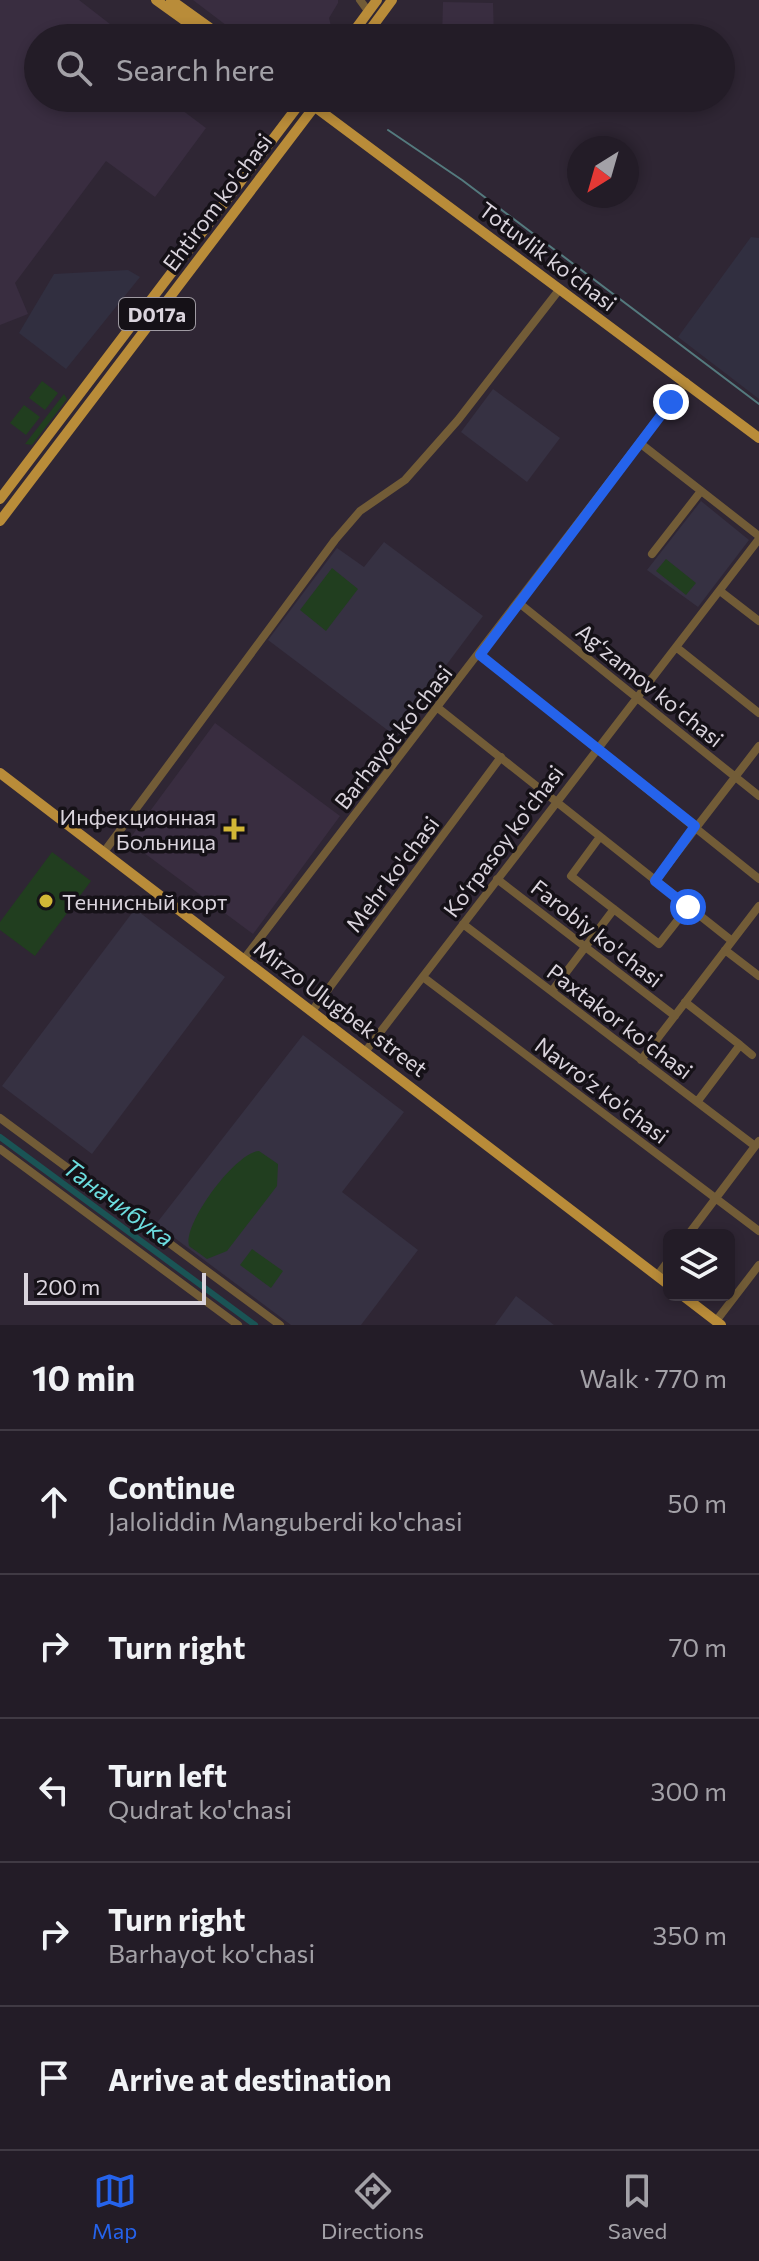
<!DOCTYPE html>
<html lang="en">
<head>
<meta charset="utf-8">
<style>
	:root { --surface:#231c27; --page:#2f2933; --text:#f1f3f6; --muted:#a3a1a7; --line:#403a44; --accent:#2563eb }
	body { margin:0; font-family:Commissioner,sans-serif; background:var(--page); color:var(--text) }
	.controls { position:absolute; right:24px; bottom:24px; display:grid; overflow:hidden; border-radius:12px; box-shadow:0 4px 12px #0003 }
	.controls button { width:72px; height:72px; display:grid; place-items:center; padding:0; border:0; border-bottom:2px solid var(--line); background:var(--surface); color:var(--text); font:40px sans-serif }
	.compass { position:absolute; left:567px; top:136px; width:72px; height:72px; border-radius:50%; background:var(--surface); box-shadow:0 4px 12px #0003; rotate:217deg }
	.scale { position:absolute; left:24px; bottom:20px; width:182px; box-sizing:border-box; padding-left:8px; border:4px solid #dad4dd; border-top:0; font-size:22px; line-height:28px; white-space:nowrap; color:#dad4dd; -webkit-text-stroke:6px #151117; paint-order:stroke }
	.stop { position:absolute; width:24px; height:24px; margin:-18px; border:6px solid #2563eb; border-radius:50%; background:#fff }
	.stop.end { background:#2563eb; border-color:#fff; box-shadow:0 2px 8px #0008 }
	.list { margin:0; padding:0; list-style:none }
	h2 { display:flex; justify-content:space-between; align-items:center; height:104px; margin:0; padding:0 32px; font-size:34px }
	h2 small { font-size:26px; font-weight:400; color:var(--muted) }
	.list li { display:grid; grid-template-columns:52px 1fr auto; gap:24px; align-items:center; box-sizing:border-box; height:144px; padding:0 32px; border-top:2px solid var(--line) }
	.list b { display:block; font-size:30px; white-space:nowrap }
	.list p { margin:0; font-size:26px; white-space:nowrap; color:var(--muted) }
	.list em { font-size:26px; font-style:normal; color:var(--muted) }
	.icon { flex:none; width:44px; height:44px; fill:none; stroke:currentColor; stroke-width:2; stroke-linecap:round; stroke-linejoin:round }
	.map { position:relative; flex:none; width:759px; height:1325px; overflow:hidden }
	.search { position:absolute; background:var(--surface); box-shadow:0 4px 12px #0003; left:24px; right:24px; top:24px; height:88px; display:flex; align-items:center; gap:20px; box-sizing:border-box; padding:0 28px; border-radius:44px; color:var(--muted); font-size:30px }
	.sheet { height:824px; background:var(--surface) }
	nav { display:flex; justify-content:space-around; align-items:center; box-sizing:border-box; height:112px; border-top:2px solid var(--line); background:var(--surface); font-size:22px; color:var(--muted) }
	nav a { display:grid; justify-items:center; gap:4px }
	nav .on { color:var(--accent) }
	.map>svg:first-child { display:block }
</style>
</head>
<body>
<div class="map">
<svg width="759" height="1325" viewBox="0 0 759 1325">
	<rect width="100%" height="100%" fill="#2f2634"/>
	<path fill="#312f40" d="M751,237L759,238V399L678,337Z
		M128,270L140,277L66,369L19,333L54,274Z"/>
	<path fill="#392d40" d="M0,0H79L128,38H38V98H166L206,128L155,197L106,161L15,283L28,314L0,325Z
		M193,0H338V3L329,18L332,30L324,38H243Z
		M443,2L493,3L494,38H442Z
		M215,723L340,816L253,934L128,841Z"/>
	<path fill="#363142" d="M493,389L560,438L527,482L461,432Z
		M701,501L749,540L698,607L647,570Z
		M384,542L483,616L394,735L268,640L337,548L364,567Z
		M135,909L225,977L92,1154L2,1086Z
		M303,1035L404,1112L342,1192L418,1250L361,1325H291L156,1224Z
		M516,1296L554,1325H495Z"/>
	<path fill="#213e1f" d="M42,381L58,393L45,410L29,398Z
		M64,394L67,399L32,445L25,444Z
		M24,405L40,417L26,435L10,423Z
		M666,559L696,583L686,595L656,571Z
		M332,568L358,589L326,631L300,610Z
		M52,852L91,881L35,956L0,930V922Z
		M259,1151L278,1164L277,1186L227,1251L207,1259L189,1246C183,1223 236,1152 259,1151Z
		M252,1249L283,1271L271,1288L240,1265Z"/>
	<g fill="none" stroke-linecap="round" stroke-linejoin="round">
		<path stroke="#547a7e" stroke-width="2" d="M388,130L462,180L759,404"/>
		<path stroke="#1a5455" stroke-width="6" d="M0,1137L255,1325"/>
		<path stroke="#725c37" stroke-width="8" d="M360,0L368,11
			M641,444L759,536
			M652,554L701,491
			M720,591L759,621
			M519,603L759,796
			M676,647L759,713
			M480,655L759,879
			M438,708L732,941
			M599,838L571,876L659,944L688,907
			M104,852L335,540L360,511L405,480L458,420L559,290
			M497,879L675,1016
			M655,881L759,746
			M463,924L755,1146
			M725,950L759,976
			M244,959L686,382
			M423,977L759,1231
			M552,991L614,909
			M685,1002L740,1045L697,1102
			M312,1011L501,757
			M740,1045L752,1055
			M365,1052L759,539
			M641,1060L759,906
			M0,1118L280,1325
			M0,1149L238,1325
			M688,1235L759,1141
			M657,1276L669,1260
			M716,1321L759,1265"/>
		<path stroke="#b98c39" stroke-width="10" d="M156,0L209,38
			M171,0L224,38
			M349,38L377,0
			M364,38L392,0
			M303,98L759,438
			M0,499L304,98
			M0,521L321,98
			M0,773L669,1285
			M682,1295L721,1325"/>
	</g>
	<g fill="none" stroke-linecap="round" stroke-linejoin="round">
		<path stroke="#2563eb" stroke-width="10" d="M671,402L480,655L695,826L655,881L688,907"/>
	</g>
	<g fill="#d2b736" stroke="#151117" stroke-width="3">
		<path d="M230 817h8v8h8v8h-8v8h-8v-8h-8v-8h8z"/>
		<circle cx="46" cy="901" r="8"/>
	</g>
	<g text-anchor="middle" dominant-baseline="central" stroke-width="7" stroke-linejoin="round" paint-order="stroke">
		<rect fill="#151117" stroke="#9f9aa2" stroke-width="2" x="119" y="298" width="76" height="32" rx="6"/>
		<g font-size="20" font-weight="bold" fill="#dad4dd">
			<text x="157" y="314">D017a</text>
		</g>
		<g font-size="22" fill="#dad4dd" stroke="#151117">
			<text transform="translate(217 202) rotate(-53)">Ehtirom ko'chasi</text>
			<text transform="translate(548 256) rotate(37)">Totuvlik ko'chasi</text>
			<text transform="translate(650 685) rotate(39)">Ag‘zamov ko'chasi</text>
			<text transform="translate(393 737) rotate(-52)">Barhayot ko'chasi</text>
			<text transform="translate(503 841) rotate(-53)">Ko‘rpasoy ko'chasi</text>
			<text transform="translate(392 874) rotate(-53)">Mehr ko'chasi</text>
			<text transform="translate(597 933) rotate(38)">Farobiy ko'chasi</text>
			<text transform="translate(341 1008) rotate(37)">Mirzo Ulugbek street</text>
			<text transform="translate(620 1021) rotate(37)">Paxtakor ko'chasi</text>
			<text transform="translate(602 1090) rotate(37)">Navro‘z ko'chasi</text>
		</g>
		<g font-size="22" fill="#dad4dd" stroke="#151117" text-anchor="end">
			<text x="216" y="816">Инфекционная<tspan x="216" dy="25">Больница</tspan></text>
			<text x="62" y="901" text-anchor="start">Теннисный корт</text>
		</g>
		<g font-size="24" font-style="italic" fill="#6cdddf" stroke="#151117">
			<text transform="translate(119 1202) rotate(36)">Таначибука</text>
		</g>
	</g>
</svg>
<div class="controls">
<button><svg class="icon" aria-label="layers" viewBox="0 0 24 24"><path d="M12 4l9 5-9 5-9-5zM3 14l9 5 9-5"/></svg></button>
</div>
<svg class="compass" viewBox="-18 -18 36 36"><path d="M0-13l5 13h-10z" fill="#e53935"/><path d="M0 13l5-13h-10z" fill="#a3a1a7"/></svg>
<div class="scale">200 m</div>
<div class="stop" style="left:688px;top:907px"></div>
<div class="stop end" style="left:671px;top:402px"></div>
<div class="search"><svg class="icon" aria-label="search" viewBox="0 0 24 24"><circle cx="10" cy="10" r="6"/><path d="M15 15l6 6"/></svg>Search here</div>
</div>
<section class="sheet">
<h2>10 min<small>Walk · 770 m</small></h2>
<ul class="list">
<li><svg class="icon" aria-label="ahead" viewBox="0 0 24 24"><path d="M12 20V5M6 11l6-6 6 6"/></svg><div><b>Continue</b><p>Jaloliddin Manguberdi ko'chasi</p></div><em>50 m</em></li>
<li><svg class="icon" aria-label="right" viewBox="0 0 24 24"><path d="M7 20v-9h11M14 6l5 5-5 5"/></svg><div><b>Turn right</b></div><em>70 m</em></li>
<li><svg class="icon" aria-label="left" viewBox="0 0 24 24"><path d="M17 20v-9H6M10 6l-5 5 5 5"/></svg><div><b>Turn left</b><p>Qudrat ko'chasi</p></div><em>300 m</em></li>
<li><svg class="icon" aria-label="right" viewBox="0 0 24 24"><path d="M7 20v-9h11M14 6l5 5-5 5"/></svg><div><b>Turn right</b><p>Barhayot ko'chasi</p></div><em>350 m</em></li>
<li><svg class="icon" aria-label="arrive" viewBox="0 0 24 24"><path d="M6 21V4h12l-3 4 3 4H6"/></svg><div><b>Arrive at destination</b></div></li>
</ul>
</section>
<nav>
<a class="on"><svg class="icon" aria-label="map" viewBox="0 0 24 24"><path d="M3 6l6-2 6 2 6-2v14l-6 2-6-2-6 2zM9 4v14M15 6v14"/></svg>Map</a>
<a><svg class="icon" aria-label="directions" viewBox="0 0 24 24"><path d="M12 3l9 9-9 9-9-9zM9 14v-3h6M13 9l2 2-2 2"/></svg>Directions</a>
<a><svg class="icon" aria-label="saved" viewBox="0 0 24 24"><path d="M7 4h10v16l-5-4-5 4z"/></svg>Saved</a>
</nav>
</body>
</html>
